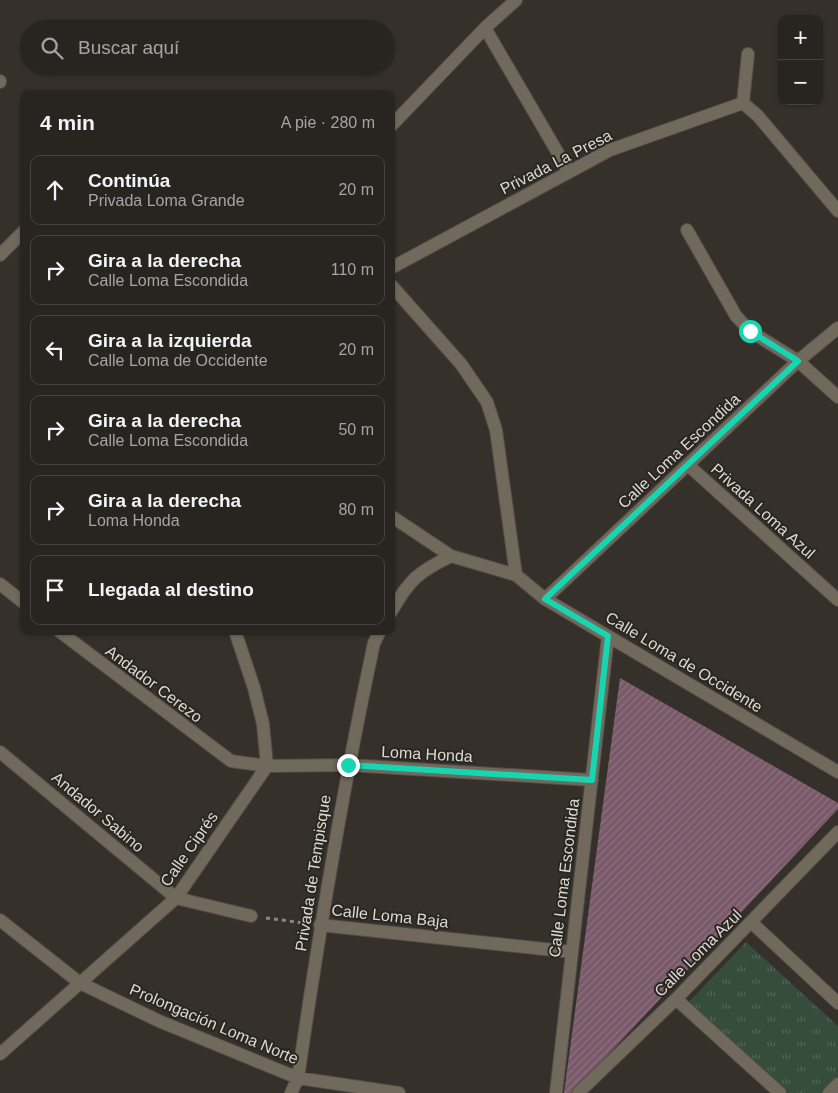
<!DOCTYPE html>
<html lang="es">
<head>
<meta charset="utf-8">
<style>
	:root { --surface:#282420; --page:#34302d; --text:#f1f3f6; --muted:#a5a4a5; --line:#44413e }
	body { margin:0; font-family:Helvetica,sans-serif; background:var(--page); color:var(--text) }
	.controls { position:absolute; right:15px; top:15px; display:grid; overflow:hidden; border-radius:10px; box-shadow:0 1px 4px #0004 }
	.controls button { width:45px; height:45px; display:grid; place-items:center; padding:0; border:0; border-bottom:1px solid var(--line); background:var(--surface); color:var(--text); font:25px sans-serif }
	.stop { position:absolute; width:15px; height:15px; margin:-11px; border:4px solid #18d5b2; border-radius:50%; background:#fff }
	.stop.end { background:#18d5b2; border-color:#fff; box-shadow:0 1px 5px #0008 }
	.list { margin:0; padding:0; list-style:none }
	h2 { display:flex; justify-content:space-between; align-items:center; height:65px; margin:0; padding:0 20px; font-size:21px }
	h2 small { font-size:16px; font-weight:400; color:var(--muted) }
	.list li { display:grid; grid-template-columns:32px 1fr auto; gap:15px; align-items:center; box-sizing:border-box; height:70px; margin:0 10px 10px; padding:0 10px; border:1px solid var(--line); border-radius:10px }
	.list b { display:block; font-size:19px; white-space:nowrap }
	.list p { margin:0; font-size:16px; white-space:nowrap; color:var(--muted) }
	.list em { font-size:16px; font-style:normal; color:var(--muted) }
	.icon { flex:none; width:28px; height:28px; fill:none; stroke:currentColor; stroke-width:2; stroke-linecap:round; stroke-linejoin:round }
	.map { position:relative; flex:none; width:838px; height:1093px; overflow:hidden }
	.search { position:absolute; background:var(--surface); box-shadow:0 1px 4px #0004; left:20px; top:20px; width:375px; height:55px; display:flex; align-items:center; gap:12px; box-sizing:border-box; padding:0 18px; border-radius:28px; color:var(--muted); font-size:19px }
	.panel { position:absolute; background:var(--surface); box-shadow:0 1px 4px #0004; left:20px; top:90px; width:375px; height:545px; border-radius:10px }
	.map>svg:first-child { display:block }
</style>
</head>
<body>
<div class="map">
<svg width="838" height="1093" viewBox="0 0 838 1093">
	<defs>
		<pattern id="park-tufts" width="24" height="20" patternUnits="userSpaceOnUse" patternTransform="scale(1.25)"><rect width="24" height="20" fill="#354d3a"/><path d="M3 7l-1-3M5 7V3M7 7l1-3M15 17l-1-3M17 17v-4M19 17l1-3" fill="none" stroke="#526656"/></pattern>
		<pattern id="building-hatch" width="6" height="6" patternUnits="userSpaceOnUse" patternTransform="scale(1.25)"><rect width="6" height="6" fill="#7a5a6a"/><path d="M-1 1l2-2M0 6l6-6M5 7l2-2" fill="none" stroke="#8c717e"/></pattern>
	</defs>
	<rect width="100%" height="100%" fill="#35302a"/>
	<path fill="url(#park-tufts)" d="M746,942L838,1026V1077L824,1093H788L688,1003Z"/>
	<path fill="url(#building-hatch)" d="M620,678L838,803V809L572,1093H564Z"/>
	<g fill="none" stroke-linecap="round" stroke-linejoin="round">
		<defs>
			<path id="minor" d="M485,28L569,172
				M0,82V81
				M743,103L758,116L838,211
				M743,103L748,54
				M391,126L485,28L516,0
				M687,230L736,316L750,331L798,361L838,397
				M0,255L24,231
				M391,268L610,150L743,103
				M391,285L461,364L487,402L496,430L516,575
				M688,465L838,600
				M391,516L451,556L516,575L545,599L838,772
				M0,584L24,603
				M545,599L798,361L838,328
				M391,612C409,580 418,572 451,556
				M59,631L231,761L267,766L348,765L592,780
				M0,752L176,898L251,916
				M0,920L80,983L159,1021L298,1078L399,1093
				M751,922L838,1003
				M320,925L572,952
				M676,999L780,1093
				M0,1054L176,898L267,766L263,724L254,688L235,631
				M291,1093L298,1078C319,932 343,787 374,643L380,631
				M556,1093L608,636
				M578,1093L676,999L838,832
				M829,1093L838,1084"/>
		</defs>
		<use href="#minor" stroke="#534e49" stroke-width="14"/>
		<path stroke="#8a8681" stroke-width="3" stroke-dasharray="4 4" stroke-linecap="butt" d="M266,918L304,923"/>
		<use href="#minor" stroke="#72695d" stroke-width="12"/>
	</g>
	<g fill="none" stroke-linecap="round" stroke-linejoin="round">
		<path stroke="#18d5b2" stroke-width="6" d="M348,765L592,780L608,636L545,599L798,361L750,331"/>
	</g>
	<g text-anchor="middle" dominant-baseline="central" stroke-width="4" stroke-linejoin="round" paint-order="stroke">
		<g font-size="16" fill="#dcd9d5" stroke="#2a2620">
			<text transform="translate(556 162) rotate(-27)">Privada La Presa</text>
			<text transform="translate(679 451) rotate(-43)">Calle Loma Escondida</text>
			<text transform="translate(763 511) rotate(42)">Privada Loma Azul</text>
			<text transform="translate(684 662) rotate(31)">Calle Loma de Occidente</text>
			<text transform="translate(154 684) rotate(37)">Andador Cerezo</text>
			<text transform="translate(427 754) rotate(3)">Loma Honda</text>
			<text transform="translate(98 812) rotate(40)">Andador Sabino</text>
			<text transform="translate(189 849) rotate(-55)">Calle Ciprés</text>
			<text transform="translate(313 873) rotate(-81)">Privada de Tempisque</text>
			<text transform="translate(564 878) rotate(-83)">Calle Loma Escondida</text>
			<text transform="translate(390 916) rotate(6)">Calle Loma Baja</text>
			<text transform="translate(698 953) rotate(-45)">Calle Loma Azul</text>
			<text transform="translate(214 1024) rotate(23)">Prolongación Loma Norte</text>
		</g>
	</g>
</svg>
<div class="controls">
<button>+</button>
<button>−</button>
</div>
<div class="stop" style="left:750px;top:331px"></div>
<div class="stop end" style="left:348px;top:765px"></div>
<div class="search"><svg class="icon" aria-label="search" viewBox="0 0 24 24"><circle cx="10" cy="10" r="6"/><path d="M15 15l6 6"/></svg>Buscar aquí</div>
<section class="panel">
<h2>4 min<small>A pie · 280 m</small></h2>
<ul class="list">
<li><svg class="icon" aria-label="ahead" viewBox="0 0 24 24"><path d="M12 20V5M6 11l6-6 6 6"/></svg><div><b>Continúa</b><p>Privada Loma Grande</p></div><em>20 m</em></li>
<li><svg class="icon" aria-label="right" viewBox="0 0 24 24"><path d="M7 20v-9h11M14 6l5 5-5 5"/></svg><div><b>Gira a la derecha</b><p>Calle Loma Escondida</p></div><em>110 m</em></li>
<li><svg class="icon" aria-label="left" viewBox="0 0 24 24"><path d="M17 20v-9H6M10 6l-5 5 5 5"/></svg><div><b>Gira a la izquierda</b><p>Calle Loma de Occidente</p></div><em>20 m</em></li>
<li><svg class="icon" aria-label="right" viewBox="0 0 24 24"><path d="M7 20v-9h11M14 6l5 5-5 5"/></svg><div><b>Gira a la derecha</b><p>Calle Loma Escondida</p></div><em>50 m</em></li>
<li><svg class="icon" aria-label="right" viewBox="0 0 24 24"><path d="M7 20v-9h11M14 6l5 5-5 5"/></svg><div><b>Gira a la derecha</b><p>Loma Honda</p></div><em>80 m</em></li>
<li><svg class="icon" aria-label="arrive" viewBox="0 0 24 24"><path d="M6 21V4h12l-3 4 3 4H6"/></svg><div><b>Llegada al destino</b></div></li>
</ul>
</section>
</div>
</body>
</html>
